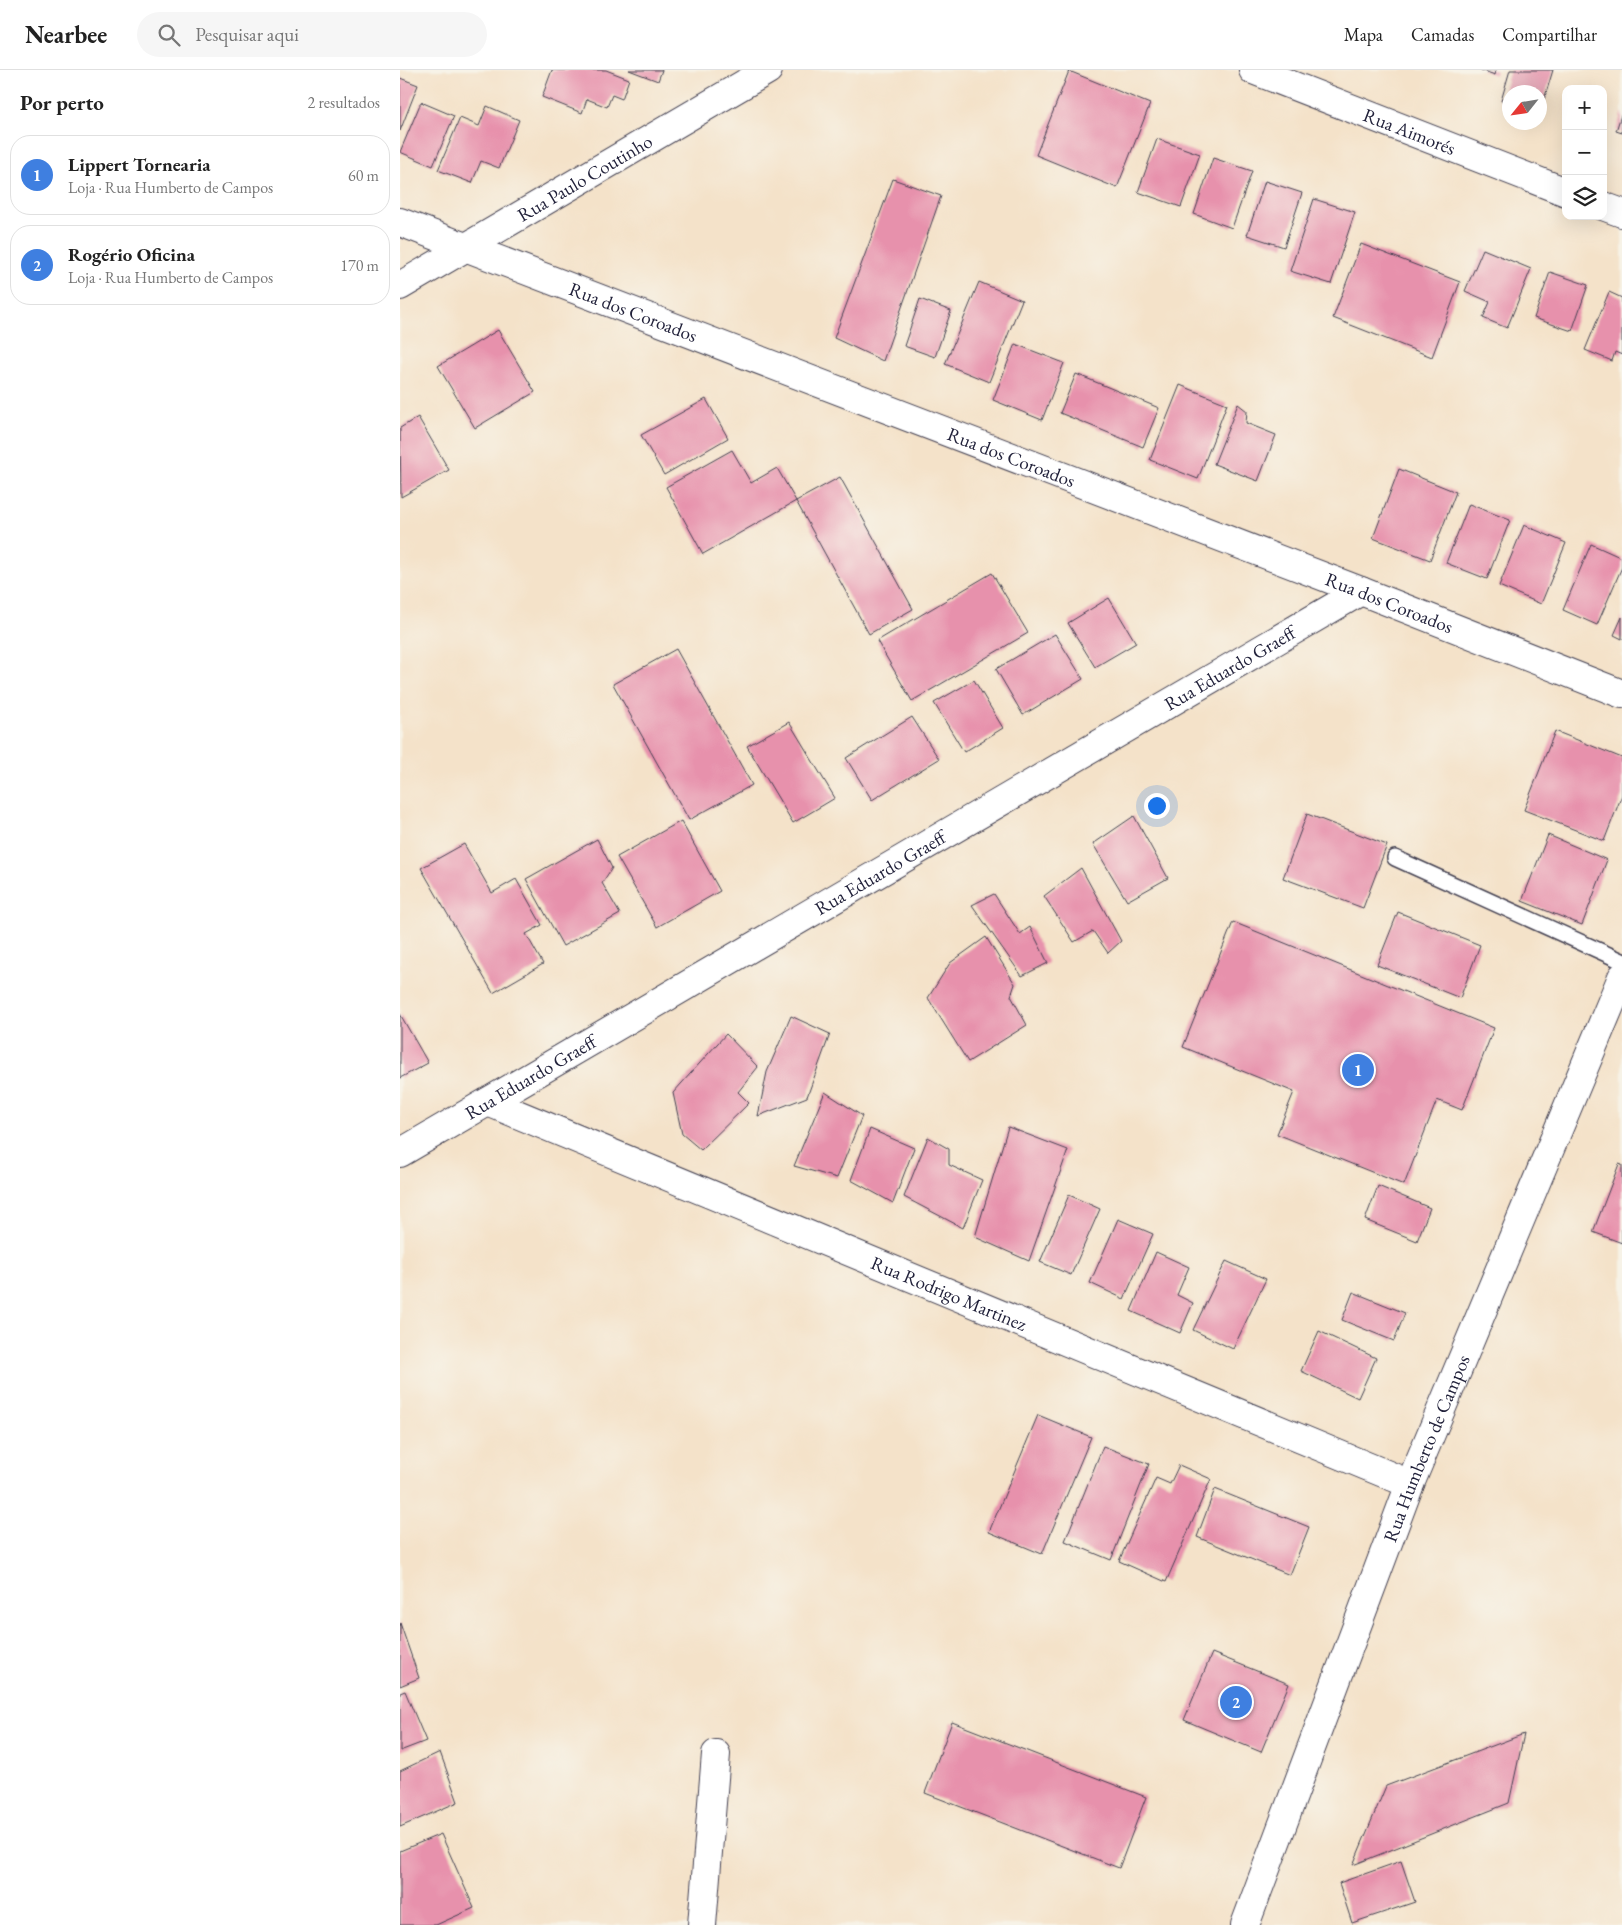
<!DOCTYPE html>
<html lang="pt">
<head>
<meta charset="utf-8">
<style>
	:root { --surface:#fff; --page:#f6f6f6; --text:#222; --muted:#767676; --line:#e0e0e0; --accent:#c8321e }
	body { margin:0; font-family:"EB Garamond",serif; background:var(--page); color:var(--text) }
	.controls { position:absolute; right:15px; top:15px; display:grid; overflow:hidden; border-radius:10px; box-shadow:0 5px 20px #0002 }
	.controls button { width:45px; height:45px; display:grid; place-items:center; padding:0; border:0; border-bottom:1px solid var(--line); background:var(--surface); color:var(--text); font:25px sans-serif }
	.compass { position:absolute; left:1102px; top:15px; width:45px; height:45px; border-radius:50%; background:var(--surface); box-shadow:0 5px 20px #0002; rotate:240deg }
	.you { position:absolute; left:756px; top:735px; width:18px; height:18px; margin:-12px; border:4px solid #fff; border-radius:50%; background:#1a73e8; box-shadow:0 0 0 8px #1a73e833 }
	.badge { display:grid; place-items:center; width:32px; height:32px; border-radius:50%; background:var(--accent); color:#fff; font-size:16px; font-weight:700 }
	.pin { position:absolute; translate:-50% -50%; border:2px solid #fff; box-shadow:0 1px 5px #0006 }
	.list { margin:0; padding:0; list-style:none }
	h2 { display:flex; justify-content:space-between; align-items:center; height:65px; margin:0; padding:0 20px; font-size:21px }
	h2 small { font-size:16px; font-weight:400; color:var(--muted) }
	.list li { display:grid; grid-template-columns:32px 1fr auto; gap:15px; align-items:center; box-sizing:border-box; height:80px; margin:0 10px 10px; padding:0 10px; border:1px solid var(--line); border-radius:20px }
	.list b { display:block; font-size:19px; white-space:nowrap }
	.list p { margin:0; font-size:16px; white-space:nowrap; color:var(--muted) }
	.list em { font-size:16px; font-style:normal; color:var(--muted) }
	.icon { flex:none; width:28px; height:28px; fill:none; stroke:currentColor; stroke-width:2; stroke-linecap:round; stroke-linejoin:round }
	.map { position:relative; flex:none; width:1222px; height:1855px; overflow:hidden }
	header { display:flex; align-items:center; gap:30px; box-sizing:border-box; height:70px; padding:0 25px; background:var(--surface); border-bottom:1px solid var(--line) }
	header strong { font-size:24px }
	nav { display:flex; gap:28px; margin-inline-start:auto; font-size:18px }
	.search { width:350px; height:45px; background:var(--page); display:flex; align-items:center; gap:12px; box-sizing:border-box; padding:0 18px; border-radius:28px; color:var(--muted); font-size:19px }
	main { display:flex }
	aside { flex:1; background:var(--surface) }
	.map>svg:first-child { display:block }
</style>
</head>
<body>
<header>
<strong>Nearbee</strong>
<div class="search"><svg class="icon" aria-label="search" viewBox="0 0 24 24"><circle cx="10" cy="10" r="6"/><path d="M15 15l6 6"/></svg>Pesquisar aqui</div>
<nav><a>Mapa</a><a>Camadas</a><a>Compartilhar</a></nav>
</header>
<main>
<aside>
<h2>Por perto<small>2 resultados</small></h2>
<ul class="list">
<li><span class="badge" style="background:#3f7fe0">1</span><div><b>Lippert Tornearia</b><p>Loja · Rua Humberto de Campos</p></div><em>60 m</em></li>
<li><span class="badge" style="background:#3f7fe0">2</span><div><b>Rogério Oficina</b><p>Loja · Rua Humberto de Campos</p></div><em>170 m</em></li>
</ul>
</aside>
<div class="map">
<svg width="1222" height="1855" viewBox="0 0 1222 1855">
	<rect width="100%" height="100%" fill="#f7f3e8"/>
	<filter id="ink" filterUnits="userSpaceOnUse"><feTurbulence type="fractalNoise" baseFrequency=".02" numOctaves="2"/><feDisplacementMap in="SourceGraphic" scale="10" xChannelSelector="R" yChannelSelector="G"/><feConvolveMatrix kernelMatrix="1 2 1 2 8 2 1 2 1" color-interpolation-filters="sRGB"/></filter>
	<filter id="wash" filterUnits="userSpaceOnUse"><feTurbulence type="fractalNoise" baseFrequency=".0096" numOctaves="4" result="noise"/><feDisplacementMap in="SourceGraphic" scale="20" xChannelSelector="R" yChannelSelector="G"/><feGaussianBlur stdDeviation="1.12" result="paint"/><feColorMatrix in="noise" values="0 0 0 0 0 0 0 0 0 0 0 0 0 0 0 0 0 1.4 0 .05"/><feComposite in="paint" operator="in"/></filter>
	<g filter="url(#wash)">
		<rect width="100%" height="100%" fill="#f4e2c9"/>
		<g id="blocks">
			<path fill="#e791ac" d="M152,0H206L229,9L222,29L212,25L207,37L187,29L182,43L142,27Z
				M229,0H262L258,11Z
				M1081,0H1096L1095,5Z
				M1110,0H1153L1140,43V22H1110V34L1101,31Z
				M669,1L750,34L717,118L636,85Z
				M0,8L18,15L0,61Z
				M21,32L54,46L33,96L0,82Z
				M87,36L119,50L99,98L81,91L72,113L38,100L60,48L79,56Z
				M1222,42V63L1216,61Z
				M757,69L800,84L781,137L738,122Z
				M813,88L852,101L832,158L794,144Z
				M493,109L541,126L483,291L434,268Z
				M865,111L902,123L884,177L847,165Z
				M914,129L955,142L931,214L890,201Z
				M961,174L1060,212L1032,287L933,248Z
				M1083,179L1131,199L1107,258L1083,248L1090,232L1065,221Z
				M1150,202L1188,215L1172,261L1134,248Z
				M579,212L622,230L589,312L545,294Z
				M1209,222L1222,228V285L1215,282L1212,291L1185,280Z
				M520,229L551,241L535,287L504,276Z
				M98,260L135,322L75,358L38,296Z
				M615,274L664,293L642,350L593,330Z
				M676,304L759,338L743,377L660,343Z
				M780,315L827,334L798,409L750,390Z
				M306,329L328,368L264,405L241,365Z
				M838,334L847,341L846,353L876,365L858,411L814,394Z
				M18,347L49,400L1,427L0,358Z
				M332,380L351,413L377,398L396,431L303,484L266,417Z
				M999,399L1056,422L1030,490L973,468Z
				M440,407L513,539L469,564L396,431Z
				M1069,434L1110,450L1087,509L1046,493Z
				M1124,455L1166,473L1141,534L1099,516Z
				M1191,474L1222,488V497L1197,555L1163,540Z
				M592,503L628,563L512,631L477,571Z
				M709,528L736,573L695,597L668,553Z
				M1222,547V569L1214,565Z
				M655,564L683,609L623,645L596,599Z
				M276,579L352,715L289,750L213,614Z
				M574,610L603,658L564,682L534,633Z
				M512,647L539,689L472,730L446,688Z
				M389,652L435,728L393,753L347,676Z
				M1155,661L1222,688V725L1204,771L1124,740Z
				M907,744L987,775L963,838L883,808Z
				M734,746L768,808L727,831L693,774Z
				M281,751L320,821L257,857L217,787Z
				M1148,765L1207,790L1182,855L1122,831Z
				M197,769L212,798L202,813L220,844L163,876L126,809Z
				M64,774L92,823L116,809L142,855L126,864L143,894L93,923L21,798Z
				M681,798L721,871L708,883L693,861L674,872L644,826Z
				M594,824L620,864L630,857L648,893L622,906L572,835Z
				M998,842L1080,875L1060,928L977,895Z
				M833,852L1094,958L1062,1040L1037,1030L1004,1115L877,1064L894,1022L783,977Z
				M586,867L615,914L611,926L627,955L568,992L528,928L550,893Z
				M0,944L28,993L0,1008Z
				M391,946L430,964L407,1027L358,1046L367,1002Z
				M326,964L358,997L338,1022L349,1033L301,1080L282,1064L273,1023Z
				M425,1022L462,1046L437,1108L394,1096Z
				M608,1057L668,1080L629,1191L575,1167Z
				M470,1059L514,1078L493,1133L451,1110Z
				M528,1067L549,1079V1095L582,1110L563,1158L504,1127Z
				M1219,1094L1222,1095V1173L1193,1162Z
				M978,1116L1030,1138L1017,1171L965,1150Z
				M669,1125L700,1139L671,1205L640,1192Z
				M718,1149L753,1164L724,1229L690,1213Z
				M756,1182L789,1197L777,1225L793,1233L780,1263L731,1241Z
				M826,1191L866,1209L833,1279L793,1260Z
				M953,1222L1005,1243L994,1271L942,1250Z
				M919,1261L976,1288L958,1328L901,1301Z
				M638,1345L691,1367L642,1484L589,1462Z
				M703,1376L749,1394L711,1490L665,1471Z
				M779,1395L811,1409L766,1512L719,1491L756,1408L770,1414Z
				M815,1419L909,1457L890,1505L797,1467Z
				M0,1553L19,1608L0,1616Z
				M812,1583L889,1614L861,1682L784,1650Z
				M5,1621L26,1671L0,1681V1623Z
				M552,1652L746,1727L719,1798L525,1723Z
				M1124,1664L1109,1733L953,1795L986,1716Z
				M40,1682L58,1732L0,1757V1701Z
				M41,1764L74,1838L36,1855H0V1781Z
				M1001,1791L1015,1832L952,1853L939,1813Z"/>
		</g>
	</g>
	<g filter="url(#ink)">
		<use href="#blocks" fill-opacity="0" stroke="#423f50" stroke-width="1"/>
		<g fill="none" stroke-linecap="round" stroke-linejoin="round">
			<defs>
				<path id="service" d="M995,788L1222,891"/>
				<g id="minor">
					<path id="s1" d="M853,0L1166,122"/>
					<path d="M1203,136L1222,143"/>
					<path id="s2" d="M0,216L368,0"/>
					<path id="s3" d="M88,1032L1010,1414"/>
					<path id="s4" d="M0,1083L961,521"/>
					<path d="M302,1855L316,1684"/>
				</g>
				<g id="tertiary">
					<path id="s5" d="M0,152L961,521L1222,624"/>
					<path id="s6" d="M845,1855L1010,1414L1222,907"/>
				</g>
			</defs>
			<use href="#service" stroke="#423f50" stroke-width="18"/>
			<use href="#minor" stroke="#423f50" stroke-width="30"/>
			<use href="#tertiary" stroke="#423f50" stroke-width="30"/>
			<use href="#service" stroke="#fff" stroke-width="15"/>
			<use href="#minor" stroke="#fff" stroke-width="28"/>
			<use href="#tertiary" stroke="#fff" stroke-width="28"/>
		</g>
	</g>
	<g text-anchor="middle" dominant-baseline="central" stroke-width="5" stroke-linejoin="round" paint-order="stroke">
		<g font-size="19" fill="#22223b" stroke="#f7f3e8">
			<text stroke="none"><textPath href="#s1" startOffset="168">Rua Aimorés</textPath></text>
			<text stroke="none"><textPath href="#s2" startOffset="214">Rua Paulo Coutinho</textPath></text>
			<text stroke="none"><textPath href="#s5" startOffset="250">Rua dos Coroados</textPath></text>
			<text stroke="none"><textPath href="#s5" startOffset="655">Rua dos Coroados</textPath></text>
			<text stroke="none"><textPath href="#s5" startOffset="1060">Rua dos Coroados</textPath></text>
			<text stroke="none"><textPath href="#s4" startOffset="961">Rua Eduardo Graeff</textPath></text>
			<text stroke="none"><textPath href="#s4" startOffset="556">Rua Eduardo Graeff</textPath></text>
			<text stroke="none"><textPath href="#s4" startOffset="151">Rua Eduardo Graeff</textPath></text>
			<text stroke="none"><textPath href="#s3" startOffset="499">Rua Rodrigo Martinez</textPath></text>
			<text stroke="none"><textPath href="#s6" startOffset="510">Rua Humberto de Campos</textPath></text>
		</g>
	</g>
</svg>
<div class="controls">
<button>+</button>
<button>−</button>
<button><svg class="icon" aria-label="layers" viewBox="0 0 24 24"><path d="M12 4l9 5-9 5-9-5zM3 14l9 5 9-5"/></svg></button>
</div>
<svg class="compass" viewBox="-18 -18 36 36"><path d="M0-13l5 13h-10z" fill="#e53935"/><path d="M0 13l5-13h-10z" fill="#767676"/></svg>
<div class="you"></div>
<div class="pin badge" style="left:958px;top:1000px;background:#3f7fe0">1</div>
<div class="pin badge" style="left:836px;top:1632px;background:#3f7fe0">2</div>
</div>
</main>
</body>
</html>
